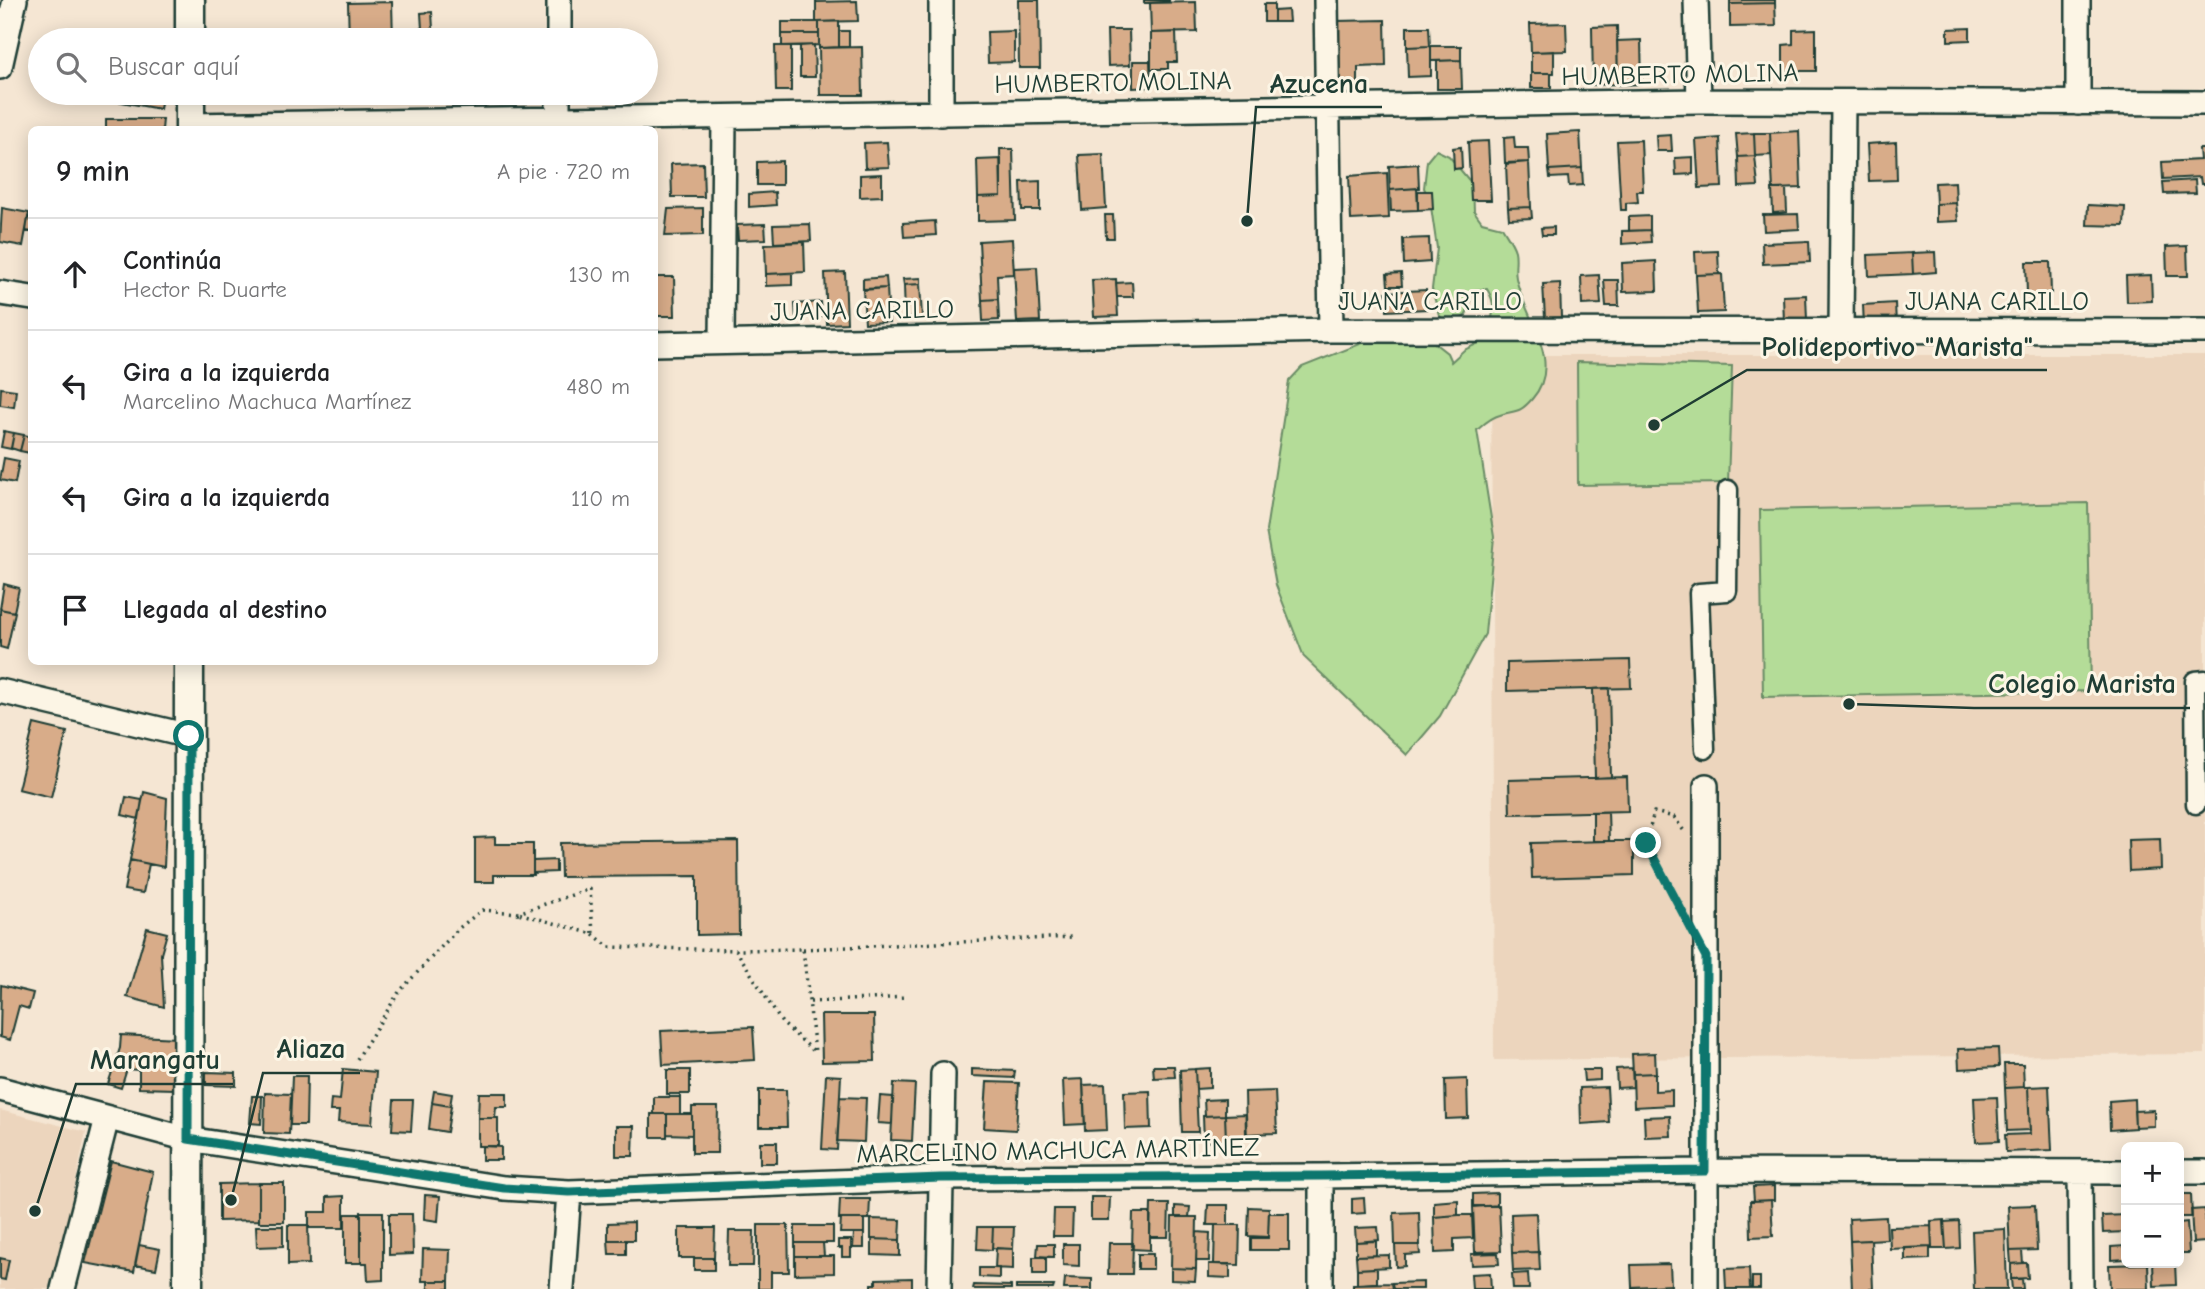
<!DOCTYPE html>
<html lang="es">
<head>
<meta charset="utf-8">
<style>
	:root { --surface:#fff; --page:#f6f6f6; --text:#202124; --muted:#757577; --line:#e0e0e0 }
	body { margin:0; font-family:"Comic Neue",sans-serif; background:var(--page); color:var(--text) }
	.controls { position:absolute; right:21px; bottom:21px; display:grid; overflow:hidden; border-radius:10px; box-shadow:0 4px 18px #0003 }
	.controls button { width:63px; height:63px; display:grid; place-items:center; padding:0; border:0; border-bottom:2px solid var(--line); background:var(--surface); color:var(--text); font:35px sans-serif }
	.stop { position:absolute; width:21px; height:21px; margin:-16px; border:5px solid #0f766e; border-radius:50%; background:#fff }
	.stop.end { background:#0f766e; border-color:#fff; box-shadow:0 2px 7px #0008 }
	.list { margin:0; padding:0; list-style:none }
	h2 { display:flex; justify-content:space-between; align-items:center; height:91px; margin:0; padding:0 28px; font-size:30px }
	h2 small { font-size:23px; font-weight:400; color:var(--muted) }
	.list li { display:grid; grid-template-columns:46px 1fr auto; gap:21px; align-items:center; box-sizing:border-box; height:112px; padding:0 28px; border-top:2px solid var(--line) }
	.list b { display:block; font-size:26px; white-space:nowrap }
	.list p { margin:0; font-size:23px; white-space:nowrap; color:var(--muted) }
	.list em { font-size:23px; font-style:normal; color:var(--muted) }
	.icon { flex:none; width:38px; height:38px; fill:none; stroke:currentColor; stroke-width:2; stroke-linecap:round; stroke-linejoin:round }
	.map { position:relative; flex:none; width:2205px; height:1289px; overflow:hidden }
	.search { position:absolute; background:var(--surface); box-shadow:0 4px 18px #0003; left:28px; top:28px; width:630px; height:77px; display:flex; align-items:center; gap:18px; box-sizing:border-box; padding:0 24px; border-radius:38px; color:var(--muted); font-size:26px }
	.panel { position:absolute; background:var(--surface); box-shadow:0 4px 18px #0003; left:28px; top:126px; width:630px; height:539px; border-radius:10px }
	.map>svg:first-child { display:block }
</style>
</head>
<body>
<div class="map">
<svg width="2205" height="1289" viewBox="0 0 2205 1289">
	<rect width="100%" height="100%" fill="#f5e6d3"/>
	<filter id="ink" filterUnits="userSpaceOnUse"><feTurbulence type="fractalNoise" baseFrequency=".0143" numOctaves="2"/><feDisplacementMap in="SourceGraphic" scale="14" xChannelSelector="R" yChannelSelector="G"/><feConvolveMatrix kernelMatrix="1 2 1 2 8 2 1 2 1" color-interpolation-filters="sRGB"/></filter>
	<g filter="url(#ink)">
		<path fill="#ecd5bd" d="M1491,355H2205V1054L1494,1060Z
			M0,1110L86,1132L53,1289H0Z"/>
		<path fill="#b4dc98" stroke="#6a8c66" stroke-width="2" d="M1436,150L1449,156L1473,185L1474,211L1482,222L1502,227C1506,234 1513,243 1515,251C1517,259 1514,269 1516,278C1524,317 1565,362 1532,399C1519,414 1516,410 1500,415C1491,417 1484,424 1477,430L1494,537L1485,634L1440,716L1407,755L1304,657L1276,585L1266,531L1289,381L1302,367L1375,338L1433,342L1447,353L1451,362L1464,350L1485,340C1491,320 1499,308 1487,289L1474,290L1466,315L1449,325L1439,315L1432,289L1437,248L1430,200L1424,188L1427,161Z
			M1577,362L1732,366L1728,483L1578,485Z
			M2088,503L2091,691L1763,697L1760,510Z"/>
		<path fill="#d8ac89" stroke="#1f3d34" stroke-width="2" d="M1018,0H1039L1040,68H1019Z
			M1144,0H1169V2L1144,3Z
			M1730,0H1775V3L1730,4Z
			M857,1L858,21L816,22V2Z
			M392,2L393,40H349L348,3Z
			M1196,2L1197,32L1151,33L1150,3Z
			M1775,3L1776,26L1730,27V4Z
			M1264,4H1274V22H1264Z
			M1288,10L1289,22H1274V11Z
			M432,12L433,29H422L421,13Z
			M1385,20L1386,66L1358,67V89L1337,90L1336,21Z
			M839,21V47L819,48V22Z
			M782,22H819V34H782Z
			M1566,23L1567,51L1531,52L1530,24Z
			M1617,26L1618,84L1593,85L1592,27Z
			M1407,27H1429L1430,46L1407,47Z
			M1970,28V40L1948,41V29Z
			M1816,29V71H1783V45L1793,44V30Z
			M1107,30H1129L1130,65L1108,66Z
			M839,31H849V47H839Z
			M1014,31V62L988,63L987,32Z
			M1176,32L1177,62H1168V69H1151V33Z
			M421,34V40H393L392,35Z
			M782,34H819V45L782,46Z
			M1641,40L1642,84L1618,85L1617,41Z
			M814,45L815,77H800V46Z
			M775,46H791V91H776Z
			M1431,46H1461V60L1431,61Z
			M1431,46V76L1408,77L1407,47Z
			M862,47L863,95H820L819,48Z
			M1554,51V73H1531V52Z
			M1461,60L1462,89H1437V61Z
			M1133,61H1150L1151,87L1133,88Z
			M1531,73H1551V88H1531Z
			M73,93H163L160,109Z
			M106,119H163L162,130H106Z
			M1799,131L1801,188L1773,189L1770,133Z
			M1580,132L1582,168L1549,170L1547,134Z
			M1754,133L1755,156L1738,157L1736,134Z
			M1754,133H1770L1771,155L1755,156Z
			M1671,135L1672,151H1657L1656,136Z
			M1514,137L1515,148H1528L1529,162L1505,163L1504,138Z
			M1720,138L1722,187L1699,188L1696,140Z
			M1641,140L1643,191H1637L1638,202L1626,203V210H1621L1617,141Z
			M1488,141L1491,200H1471L1468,142Z
			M887,142L889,167L865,168L864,143Z
			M1896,142L1897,180L1869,181L1867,144Z
			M1461,147L1462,168L1454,169L1453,148Z
			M1000,149H1013L1015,220L978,221V197L1001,196Z
			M2199,149H2205V184H2201L2200,177L2163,179L2162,162L2200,160Z
			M1103,154L1106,208L1082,210L1079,155Z
			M1755,156L1758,186L1739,187L1738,157Z
			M1693,157V174L1676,175L1675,158Z
			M1001,159V196L978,197L977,160Z
			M782,161V185H757V162Z
			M1529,162L1531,207L1508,208L1506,164Z
			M703,163L704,197H672L671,164Z
			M1418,164L1419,188L1390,190L1389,166Z
			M1582,168L1583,185L1569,186L1568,177L1550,178L1549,170Z
			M1387,173L1389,218L1351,220L1349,176Z
			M882,174V196L860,197V175Z
			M2195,180L2196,193L2164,194L2163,182Z
			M1040,181V210H1022L1021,182Z
			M1955,182L1956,203L1936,204L1935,183Z
			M1417,188L1418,210L1391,211L1390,190Z
			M1772,189H1786L1787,212L1773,213Z
			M1418,191H1432L1433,209L1418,210Z
			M775,192L776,205L749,207V194Z
			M1956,203L1958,221L1936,222V204Z
			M2088,205L2125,207L2124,226L2087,225Z
			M1531,207L1532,218L1509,219L1508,208Z
			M2,208L29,213L23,246L0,242Z
			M703,208V235L665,236L668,209Z
			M1798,214L1799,229L1764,231L1763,215Z
			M1105,215H1113L1114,238H1106Z
			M1650,216V230L1629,231V217Z
			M28,217L32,218V232L26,231Z
			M935,221L936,235L904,237L903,223Z
			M765,224L766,239L738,240L737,225Z
			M810,224L811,241L774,243L773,225Z
			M1554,227V235H1542L1541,228Z
			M1650,230L1651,242L1622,244V231Z
			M1429,238L1430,262L1404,264L1403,239Z
			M1012,239L1014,274L997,275L998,299L982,300L979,241Z
			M1809,241L1810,262L1763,264L1762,243Z
			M804,242L805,272L766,274L765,244Z
			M2187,246L2188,276H2167L2166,247Z
			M1718,251L1719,274L1696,275L1695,252Z
			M1935,252L1936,272L1913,274L1912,253Z
			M1912,253L1913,274L1869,276L1868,255Z
			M1656,261L1657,291L1623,292L1622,263Z
			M2026,262H2050L2051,293H2041V297H2032V294H2027Z
			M1037,267L1040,321L1017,322L1014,268Z
			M845,272L847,323L827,324L825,273Z
			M792,273V285L766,286V274Z
			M1401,273L1402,286H1388L1387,274Z
			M1722,274L1724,312L1698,313L1696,275Z
			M1599,275L1601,304L1582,305L1581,276Z
			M2151,275L2152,301L2127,302L2126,276Z
			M654,277H674L675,316H655Z
			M886,277L887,288L863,289V279Z
			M921,278V284L904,285L903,279Z
			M1116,279L1118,316L1094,317L1092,280Z
			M1604,280H1618L1619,306H1606Z
			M1132,282L1133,297H1117L1116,283Z
			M1560,283L1561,317L1545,318L1543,284Z
			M920,284L922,317H905L904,285Z
			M887,288L889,322L865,323L863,290Z
			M1426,290L1427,309L1387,311L1386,292Z
			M1806,295L1807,320L1784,322L1783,296Z
			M998,299L999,320L983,321L982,300Z
			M821,302L822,316L796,318L795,304Z
			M1895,303L1896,324L1864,326L1863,305Z
			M1,388L16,390L14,407L0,405Z
			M4,431L14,433L11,449L1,447Z
			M14,433L24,435L20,451L11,448Z
			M24,435L32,437L30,453L20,451Z
			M4,458L19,461L15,483L0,480Z
			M4,584L19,588L14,612L0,609Z
			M0,609L15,612L7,649L0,647Z
			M1630,660L1631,688L1507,691V663Z
			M1609,688L1611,777L1595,778L1593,689Z
			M34,724L67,732L51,797L18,789Z
			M1627,777L1628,811L1510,814L1509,780Z
			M144,792L167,798L164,867L130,860Z
			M126,797L142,800L139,819L122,815Z
			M1593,812H1608L1609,841H1593Z
			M495,837V844H533V875H494V882H475V838Z
			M2160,839L2161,869L2129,871L2128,840Z
			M738,841L739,934L697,935V876L561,877L560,843Z
			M1609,841H1634V875L1532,878L1531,843Z
			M130,860L149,864L143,893L124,890Z
			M556,860V872L533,873V861Z
			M147,928L167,933L161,954L164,1007L127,997Z
			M1,985L33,993L29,1009L19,1006L10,1040L0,1037Z
			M821,1015H874L875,1061L822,1062Z
			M753,1027L755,1060L663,1065L661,1031Z
			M121,1035L176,1038L175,1089L139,1088V1070L127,1069L121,1088L108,1084L120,1048Z
			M1998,1048L1999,1067L1959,1069L1958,1049Z
			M1655,1053L1656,1073L1633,1074L1632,1054Z
			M2004,1064H2023L2024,1087L2005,1088Z
			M1153,1066H1174L1175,1077L1154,1078Z
			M1210,1068V1088L1196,1089L1195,1069Z
			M1632,1068L1633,1087L1617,1088L1616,1069Z
			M343,1069L376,1072L372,1124L338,1122L339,1111H330L331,1099L340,1100Z
			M972,1069L1015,1071L1014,1078L972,1076Z
			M1195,1069L1198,1132H1182L1180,1070Z
			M667,1070H690V1094H667Z
			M1583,1070H1600V1080L1584,1081Z
			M206,1072L236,1073V1086L206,1085Z
			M1655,1073V1091L1672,1090V1105L1634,1107L1633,1074Z
			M826,1075L841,1076L837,1150L822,1149Z
			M292,1076H307L306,1125H290Z
			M1083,1079L1085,1124L1065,1125L1063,1080Z
			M1467,1079L1468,1118L1446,1119L1445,1080Z
			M987,1082L1019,1083L1016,1130L984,1128Z
			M894,1083L915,1084L912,1141L891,1140Z
			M1105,1084L1107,1130L1085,1131L1083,1085Z
			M2049,1086L2052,1150L2006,1152L2005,1135L2030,1134L2028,1087Z
			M1607,1087L1609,1122L1581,1124L1580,1088Z
			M2024,1087H2028L2030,1130L2007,1131L2005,1088Z
			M759,1090H786L787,1127H759Z
			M434,1091L452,1094L450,1106L432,1103Z
			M1150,1091L1151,1128L1125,1129L1124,1092Z
			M1275,1091L1277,1133L1246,1134L1245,1092Z
			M265,1093L291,1094L289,1134L264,1133Z
			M479,1093H507V1107H496L495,1118H478Z
			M252,1096H262L261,1124L250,1123Z
			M880,1096L893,1097L892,1124L878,1123Z
			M654,1097H680V1114H654Z
			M840,1097L866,1098L864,1142L837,1141Z
			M1997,1097L1999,1141L1976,1142L1974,1098Z
			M1225,1099V1115L1205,1116L1204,1100Z
			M2134,1099L2135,1128L2110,1130L2109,1101Z
			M394,1100H413L411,1131L392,1130Z
			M432,1103L451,1106L447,1132L429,1129Z
			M692,1107H718L717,1153H692Z
			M2154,1110V1126L2135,1127L2134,1111Z
			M651,1114H667V1137H651Z
			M667,1114H692V1135L667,1134Z
			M1246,1114L1247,1138L1226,1139L1225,1115Z
			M1225,1115L1226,1141L1204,1142L1203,1116Z
			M1670,1116L1671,1136L1645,1137L1644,1117Z
			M478,1118H498V1146H478Z
			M616,1126H634L633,1156H616Z
			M760,1142H777V1163H760Z
			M482,1146L501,1147V1160H482Z
			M111,1161L153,1172L134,1272L85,1263Z
			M259,1183V1220L219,1221V1184Z
			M259,1183H284V1222H259Z
			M1774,1186V1200L1754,1201L1753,1187Z
			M1497,1193V1206H1473V1194Z
			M2179,1194H2191L2192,1217H2179Z
			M425,1195L440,1196L438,1221L424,1219Z
			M344,1196V1228H309V1212H327V1197Z
			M1091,1197H1110L1109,1220H1091Z
			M1364,1198L1365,1213L1352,1214V1199Z
			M840,1199H870L869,1219H839Z
			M1458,1200V1215L1434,1217V1202Z
			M1771,1200L1773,1236L1751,1237L1750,1201Z
			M1151,1204H1169L1168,1237H1150Z
			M1208,1205H1228V1225H1207Z
			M1499,1205L1501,1251L1475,1252L1473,1207Z
			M2035,1205L2037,1250L2010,1251L2008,1206Z
			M1175,1206L1190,1207L1189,1217H1175Z
			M1249,1207L1269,1208L1268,1237L1248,1236Z
			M1054,1209H1073L1072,1236H1053Z
			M2205,1209V1242L2193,1243L2191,1210Z
			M361,1212H383V1280L368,1281L367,1263H361Z
			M1419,1212L1420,1245H1395L1394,1213Z
			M1133,1213H1150V1250L1132,1249Z
			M1269,1213H1289V1250H1251V1238H1268Z
			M1536,1213L1538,1252L1512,1253L1511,1214Z
			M345,1214H361V1263H345Z
			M389,1214H412L413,1254L389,1255Z
			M1458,1215H1472L1473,1238L1454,1239V1252L1435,1253L1434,1217Z
			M2126,1215V1232L2103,1233L2102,1216Z
			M1172,1217H1197L1196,1269L1171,1268Z
			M1886,1217L1887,1239L1850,1241L1849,1219Z
			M841,1219H864V1233H840Z
			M871,1219L901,1220L900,1240L871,1239Z
			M1944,1220L1946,1249H1932L1931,1221Z
			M1959,1221L1960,1248L1946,1249L1944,1222Z
			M634,1222V1240H608V1223Z
			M2187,1222L2189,1253H2179V1223Z
			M288,1225H308L309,1264L288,1265Z
			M758,1225H788L789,1272H771V1289H758Z
			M1215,1225H1240L1239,1265L1214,1264Z
			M256,1226H283V1246L257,1247Z
			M795,1226H833V1243H795Z
			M1931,1226L1932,1247L1890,1249L1889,1227Z
			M978,1227H993L992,1250L977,1249Z
			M993,1227H1014L1013,1249L992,1248Z
			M1378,1227L1379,1240L1356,1242L1355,1228Z
			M679,1228H715L714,1258H679Z
			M2005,1229L2007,1289H1974L1972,1231Z
			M729,1231H754L753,1266H728Z
			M1197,1232L1210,1233L1209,1261H1196Z
			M854,1233H864V1248H853Z
			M872,1239L900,1240V1256L872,1255Z
			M608,1240H626V1254H609Z
			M838,1240H851V1257H842V1248H838Z
			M1871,1240L1873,1289H1852L1850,1241Z
			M1376,1241V1255L1356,1256V1242Z
			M795,1243H823L824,1256H795Z
			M1109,1243H1133L1132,1274H1108Z
			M1038,1244H1054V1257L1037,1256Z
			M1063,1244H1079V1266L1063,1265Z
			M139,1245L160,1249L156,1269L135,1265Z
			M1395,1245H1419L1420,1254L1405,1255V1266L1396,1267Z
			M2126,1246V1259L2111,1260V1247Z
			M1930,1247V1259L1905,1260V1248Z
			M996,1248L1013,1249V1269L995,1268Z
			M423,1249L450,1250L449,1281H422Z
			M2010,1251H2022L2023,1263L2011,1264Z
			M1539,1252L1540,1270L1513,1271L1512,1253Z
			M1498,1253L1499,1264L1472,1265L1471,1254Z
			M1138,1254H1153V1269H1138Z
			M1389,1255V1267L1357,1269L1356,1256Z
			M795,1256H834V1273L795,1274Z
			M1033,1257H1046V1274H1033Z
			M0,1258L9,1260L5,1280L0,1279Z
			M694,1258H714V1270H694Z
			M2023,1263H2027L2028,1278L2011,1279V1264Z
			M2153,1263H2175L2176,1285L2154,1286Z
			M1209,1264H1230V1278L1209,1277Z
			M1670,1264L1671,1285L1632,1287L1631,1265Z
			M2148,1264L2149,1289H2110L2109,1265Z
			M979,1268H999V1278L979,1277Z
			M1171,1268L1196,1269L1195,1281L1171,1280Z
			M1377,1268V1283L1357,1284V1269Z
			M1749,1268L1750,1289H1726L1725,1269Z
			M1490,1273L1491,1289H1472L1471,1274Z
			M1528,1273L1529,1289H1513L1512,1274Z
			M1752,1277H1760V1289H1752Z
			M912,1278V1289H872V1284H876V1279Z
			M1065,1278L1092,1279V1289H1064Z
			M2011,1279H2022L2023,1289H2012Z
			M428,1281H449V1289H428Z
			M1423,1282V1289H1393L1392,1283Z
			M1392,1283L1393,1289H1353V1284Z
			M974,1285L1011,1286V1289H973Z
			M1671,1285V1289H1632V1287Z
			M1016,1286H1054L1053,1289H1016Z"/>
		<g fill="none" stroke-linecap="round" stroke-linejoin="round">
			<defs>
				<path id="pedestrian" d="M1705,749L1699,593L1727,591L1728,490
					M2196,804L2195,681L2205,680"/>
				<path id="minor" d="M1326,0L1331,330
					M1696,0L1699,101
					M2078,0V103
					M559,40V0
					M0,67L15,0
					M941,114V0
					M558,120V93
					M190,125L1699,101L2205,103
					M0,293L32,298
					M1841,330L1843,102
					M722,342L724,117
					M654,344L1331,330L2205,331
					M0,691L189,736
					M1706,786V1289
					M0,1089L188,1139L504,1188L569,1192L941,1178L1321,1176L1705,1171L2126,1172
					M2080,1172L2081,1289
					M2179,1172H2205
					M1321,1176V1289
					M63,1289L107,1118
					M562,1289L569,1192
					M939,1289L943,1074"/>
				<path id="tertiary" d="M190,40V0
					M190,130V93
					M188,1289L189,662"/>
			</defs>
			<use href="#pedestrian" stroke="#1f3d34" stroke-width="23"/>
			<use href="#minor" stroke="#1f3d34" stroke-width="28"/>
			<use href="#tertiary" stroke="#1f3d34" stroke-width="33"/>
			<path stroke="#1f3d34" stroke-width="3.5" stroke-dasharray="2 5" stroke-linecap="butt" d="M1684,914L1646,843L1654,812L1674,817L1684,831
				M593,934L609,947L736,950L782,1023L815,1052L803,949L736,950
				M803,949L1073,937
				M810,1002L907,997
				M357,1059L399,992L459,928L482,910L518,913L590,889L593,934L518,913"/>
			<use href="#pedestrian" stroke="#fcf5e5" stroke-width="18"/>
			<use href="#minor" stroke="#fcf5e5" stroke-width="23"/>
			<use href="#tertiary" stroke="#fcf5e5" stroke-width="28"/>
		</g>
	</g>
	<g fill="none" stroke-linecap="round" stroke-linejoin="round" filter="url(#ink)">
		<path stroke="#0f766e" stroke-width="9" d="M189,736L188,1139L504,1188L569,1192L941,1178L1321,1176L1705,1171L1706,957L1646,843"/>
	</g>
	<g text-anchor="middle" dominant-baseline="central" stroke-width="6" stroke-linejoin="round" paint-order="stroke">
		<g font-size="26" fill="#1f3d34" stroke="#fcf5e5">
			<text transform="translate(1680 75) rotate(-1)">HUMBERTO MOLINA</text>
			<text transform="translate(1113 83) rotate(-1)">HUMBERTO MOLINA</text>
			<text x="1430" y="302">JUANA CARILLO</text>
			<text x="1997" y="302">JUANA CARILLO</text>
			<text transform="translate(862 311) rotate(-1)">JUANA CARILLO</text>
			<text transform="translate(1058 1151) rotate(-1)">MARCELINO MACHUCA MARTÍNEZ</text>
		</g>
	</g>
	<path fill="none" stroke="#1f3d34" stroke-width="2.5" d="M1247 221L1256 107H1382M1654 425L1747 370H2047M1849 704L1974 708H2190M231 1200L263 1073H360M35 1211L76 1084H233"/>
	<g fill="#1f3d34" stroke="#fcf5e5" stroke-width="2.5">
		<circle cx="1247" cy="221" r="7"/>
		<circle cx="1654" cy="425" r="7"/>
		<circle cx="1849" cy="704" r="7"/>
		<circle cx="231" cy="1200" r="7"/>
		<circle cx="35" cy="1211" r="7"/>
	</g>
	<g font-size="28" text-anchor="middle" font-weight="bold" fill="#1f3d34" stroke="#fcf5e5" stroke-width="6" stroke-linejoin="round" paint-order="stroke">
		<text x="1319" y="93">Azucena</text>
		<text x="1897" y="356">Polideportivo "Marista"</text>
		<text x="2082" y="693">Colegio Marista</text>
		<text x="311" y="1058">Aliaza</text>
		<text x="155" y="1069">Marangatu</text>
	</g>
</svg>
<div class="controls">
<button>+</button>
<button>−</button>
</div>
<div class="stop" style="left:189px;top:736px"></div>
<div class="stop end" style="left:1646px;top:843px"></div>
<div class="search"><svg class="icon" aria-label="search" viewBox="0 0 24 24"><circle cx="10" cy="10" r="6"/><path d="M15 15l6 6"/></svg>Buscar aquí</div>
<section class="panel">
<h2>9 min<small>A pie · 720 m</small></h2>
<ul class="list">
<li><svg class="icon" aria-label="ahead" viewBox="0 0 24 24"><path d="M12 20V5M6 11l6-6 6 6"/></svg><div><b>Continúa</b><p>Hector R. Duarte</p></div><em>130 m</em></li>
<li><svg class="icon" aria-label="left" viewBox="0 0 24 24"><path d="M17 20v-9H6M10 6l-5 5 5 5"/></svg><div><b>Gira a la izquierda</b><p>Marcelino Machuca Martínez</p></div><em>480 m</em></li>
<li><svg class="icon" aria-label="left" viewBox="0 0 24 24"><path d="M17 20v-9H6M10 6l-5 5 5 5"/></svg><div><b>Gira a la izquierda</b></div><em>110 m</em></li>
<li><svg class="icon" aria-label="arrive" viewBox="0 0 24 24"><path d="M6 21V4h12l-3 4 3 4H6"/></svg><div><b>Llegada al destino</b></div></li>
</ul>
</section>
</div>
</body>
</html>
